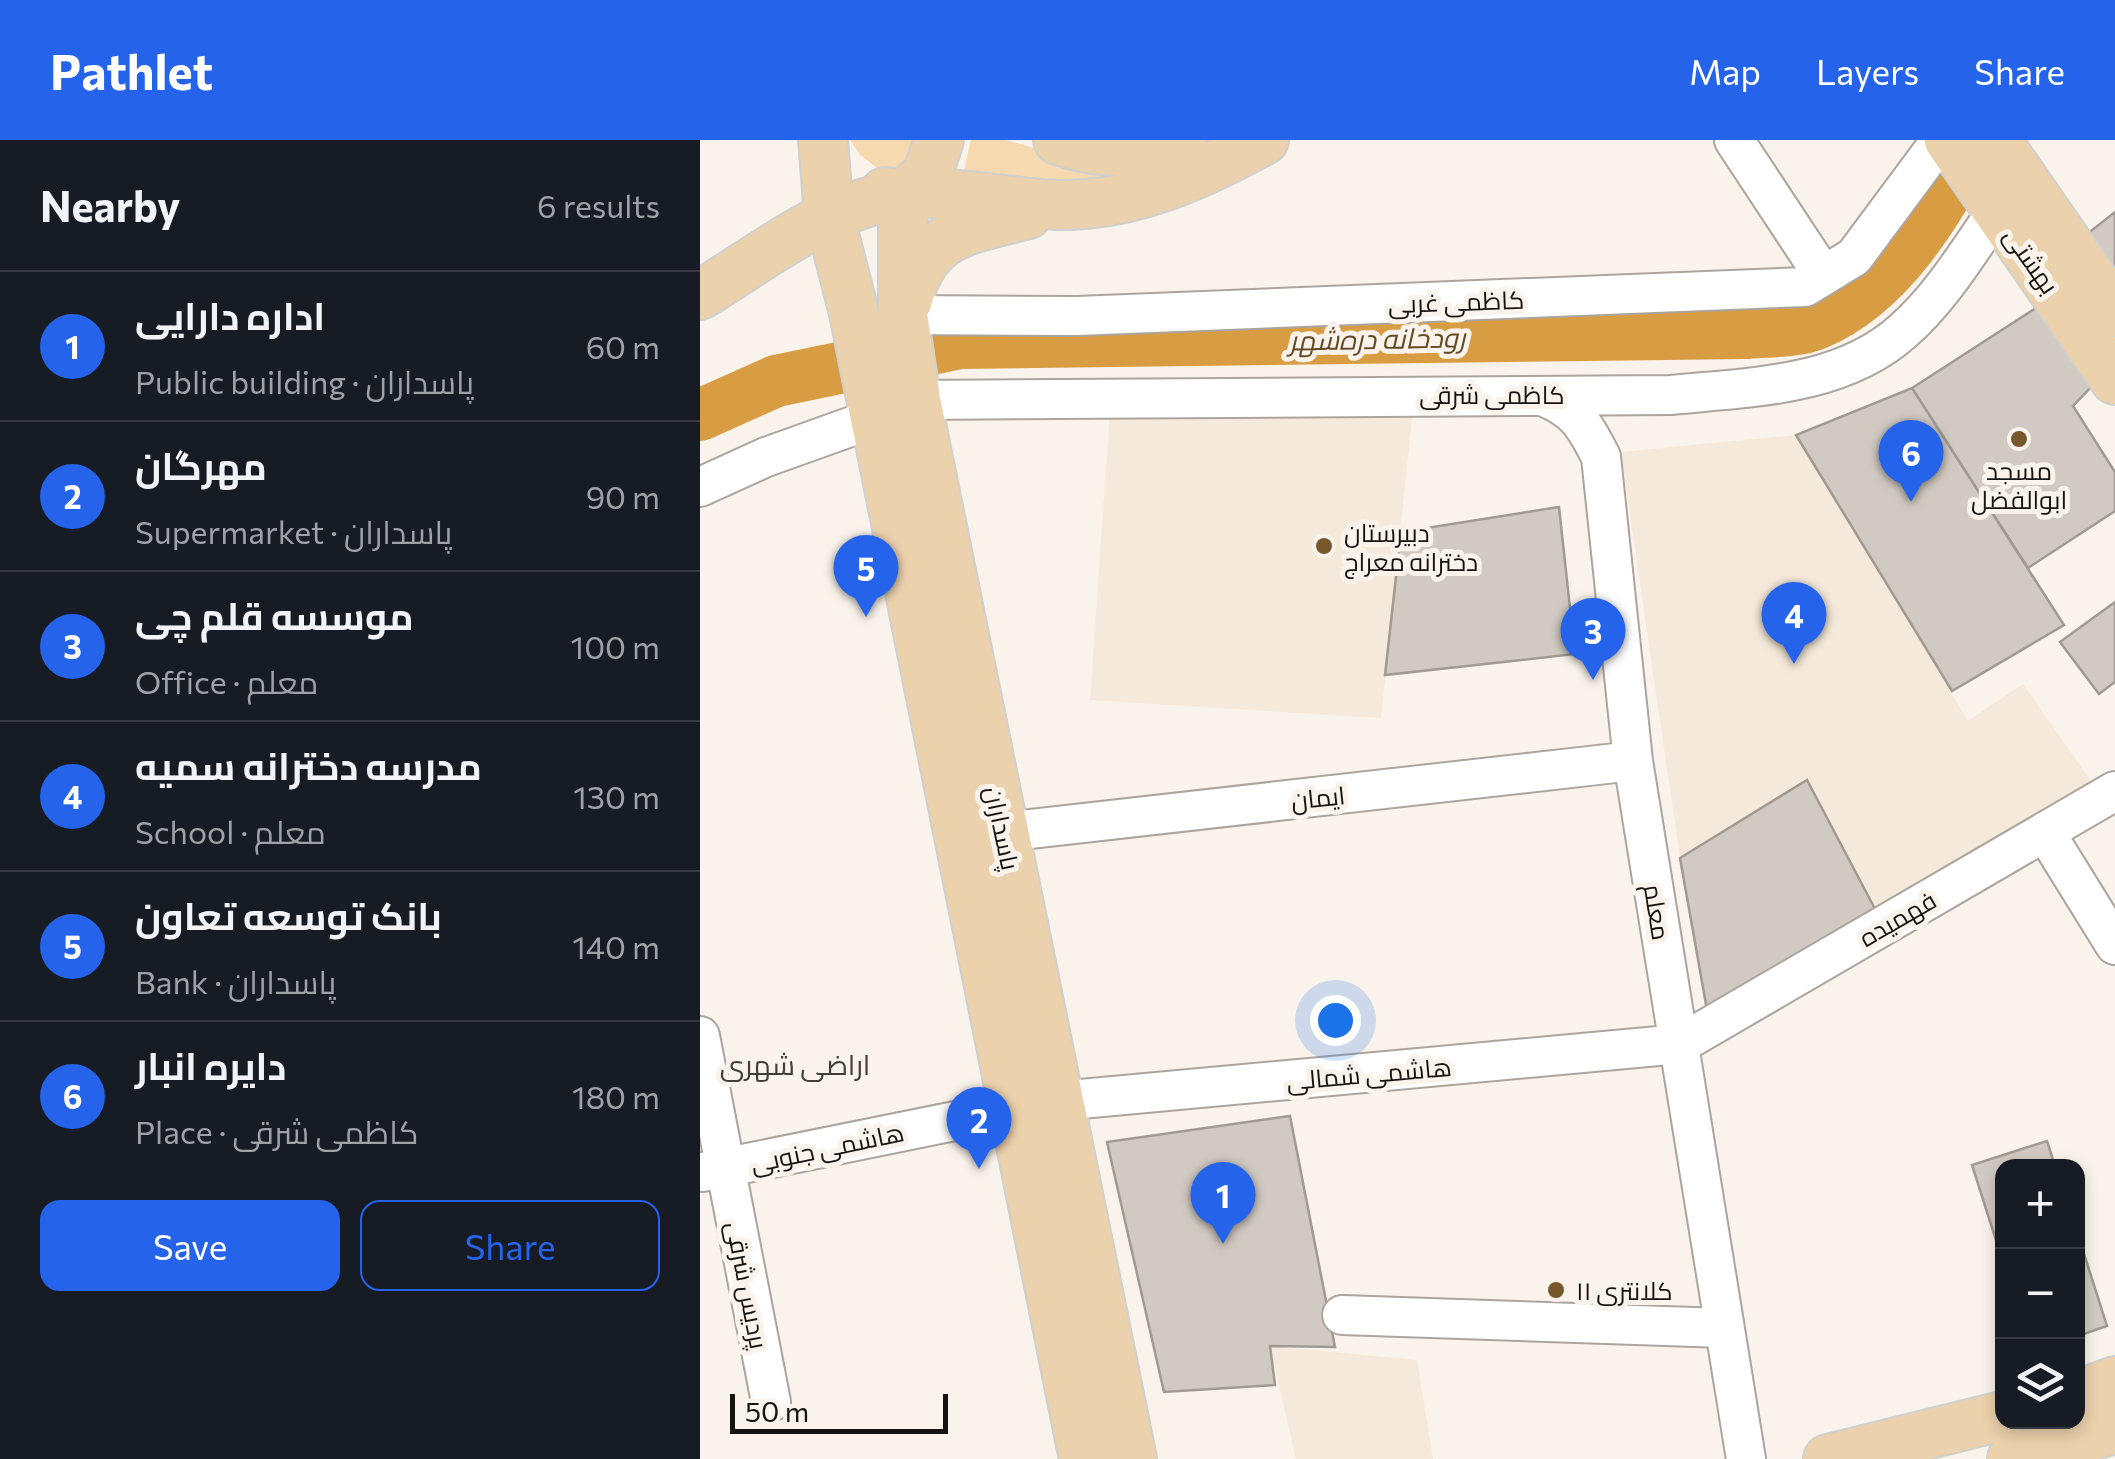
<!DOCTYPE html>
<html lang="en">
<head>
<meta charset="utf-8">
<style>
	:root { --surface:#171b24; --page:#20242c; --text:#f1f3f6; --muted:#9ea1a6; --line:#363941; --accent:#2563eb }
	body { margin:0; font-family:Commissioner,Cairo,sans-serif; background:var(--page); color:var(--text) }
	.controls { position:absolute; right:30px; bottom:30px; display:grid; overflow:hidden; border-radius:20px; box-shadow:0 5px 15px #0003 }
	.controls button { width:90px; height:90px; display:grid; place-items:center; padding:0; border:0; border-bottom:2px solid var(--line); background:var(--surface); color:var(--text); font:50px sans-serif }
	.scale { position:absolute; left:30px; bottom:25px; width:218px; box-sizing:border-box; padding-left:10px; border:5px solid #161411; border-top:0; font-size:28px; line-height:35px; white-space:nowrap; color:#161411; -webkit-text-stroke:8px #faf3eb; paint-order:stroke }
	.you { position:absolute; left:635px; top:880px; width:35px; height:35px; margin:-25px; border:8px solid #fff; border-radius:50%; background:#1a73e8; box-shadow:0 0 0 15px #1a73e833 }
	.badge { display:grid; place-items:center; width:65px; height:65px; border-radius:50%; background:var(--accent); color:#fff; font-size:32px; font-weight:700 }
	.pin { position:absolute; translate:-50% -82px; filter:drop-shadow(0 2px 5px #0008) }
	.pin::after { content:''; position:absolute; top:52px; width:35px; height:30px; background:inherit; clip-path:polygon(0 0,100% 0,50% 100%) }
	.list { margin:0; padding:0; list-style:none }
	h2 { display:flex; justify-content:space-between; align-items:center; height:130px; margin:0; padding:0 40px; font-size:42px }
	h2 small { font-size:32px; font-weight:400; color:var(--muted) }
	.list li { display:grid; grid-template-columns:65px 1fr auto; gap:30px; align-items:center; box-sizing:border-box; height:150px; padding:0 40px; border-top:2px solid var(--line) }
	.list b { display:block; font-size:38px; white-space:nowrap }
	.list p { margin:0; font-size:32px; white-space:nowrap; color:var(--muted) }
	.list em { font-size:32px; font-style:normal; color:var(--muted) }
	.actions { display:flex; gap:20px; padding:30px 40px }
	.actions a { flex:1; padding:22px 0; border:2px solid var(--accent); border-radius:20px; text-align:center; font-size:35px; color:var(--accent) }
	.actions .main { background:var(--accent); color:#fff }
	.icon { flex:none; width:55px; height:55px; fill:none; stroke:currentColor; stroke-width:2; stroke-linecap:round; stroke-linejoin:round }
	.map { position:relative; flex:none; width:1415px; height:1319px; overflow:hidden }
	header { display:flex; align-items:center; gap:60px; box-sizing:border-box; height:140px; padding:0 50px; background:var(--accent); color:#fff }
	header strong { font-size:48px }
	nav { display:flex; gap:55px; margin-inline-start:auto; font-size:35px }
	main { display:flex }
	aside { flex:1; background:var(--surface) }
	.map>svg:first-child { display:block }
</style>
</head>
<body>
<header>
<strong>Pathlet</strong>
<nav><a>Map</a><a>Layers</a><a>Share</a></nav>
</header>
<main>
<aside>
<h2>Nearby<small>6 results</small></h2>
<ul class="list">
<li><span class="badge">1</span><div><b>اداره دارایی</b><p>Public building · پاسداران</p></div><em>60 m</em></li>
<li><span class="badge">2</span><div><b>مهرگان</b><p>Supermarket · پاسداران</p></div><em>90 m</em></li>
<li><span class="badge">3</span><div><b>موسسه قلم چی</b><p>Office · معلم</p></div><em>100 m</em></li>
<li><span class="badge">4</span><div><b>مدرسه دخترانه سمیه</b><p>School · معلم</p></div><em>130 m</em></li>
<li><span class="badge">5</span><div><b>بانک توسعه تعاون</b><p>Bank · پاسداران</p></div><em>140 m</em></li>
<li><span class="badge">6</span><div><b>دایره انبار</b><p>Place · کاظمی شرقی</p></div><em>180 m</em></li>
</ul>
<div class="actions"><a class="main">Save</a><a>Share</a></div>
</aside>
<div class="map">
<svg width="1415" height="1319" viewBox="0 0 1415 1319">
	<rect width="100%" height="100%" fill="#faf3eb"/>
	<path fill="#f4e9da" d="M410,270L712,278L681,578L390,560Z
		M1096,295L1268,581L1323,544L1403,658L1184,786L1107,640L980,718L921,312Z
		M570,1206L717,1220L733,1319H596Z"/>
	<path fill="#f7d9b0" d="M150,0H219V10L200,30L184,33L160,15Z
		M271,0H306L437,37L383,48L262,39Z"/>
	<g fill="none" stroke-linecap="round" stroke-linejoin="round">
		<path stroke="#d89d43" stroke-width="52" d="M0,275L76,241L260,203L1047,193C1068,191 1097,192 1116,184C1192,152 1238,70 1276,0"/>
	</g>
	<path fill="#d1cac2" stroke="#a09a92" stroke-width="2.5" d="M1415,72V130L1386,95Z
		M1342,164L1393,245L1373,266L1415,332V371L1328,428L1212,248Z
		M1212,248L1364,485L1252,551L1096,295Z
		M859,367L875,514L685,535L701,392Z
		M1415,462V542L1399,554L1360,502Z
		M1107,640L1184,786L1010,887L980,718Z
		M590,976L635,1207L570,1206L575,1245L464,1252L407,1002Z
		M1347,1001L1355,1026H1302V1119L1272,1025Z
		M1378,1095L1407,1186L1378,1196Z"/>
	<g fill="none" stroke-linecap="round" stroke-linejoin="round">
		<defs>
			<path id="minor" d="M1034,0L1123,135
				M203,175L377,176L1105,147L1154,117L1241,0
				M842,256C876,269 885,285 901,317L933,621L1046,1319
				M216,260L971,255C1049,247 1141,247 1203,191C1241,158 1268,112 1297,71
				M0,347L66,317L175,278
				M304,692L933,621
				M1345,692L1415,805
				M0,896L71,1262
				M359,961L980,904L1415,651
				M3,1032L314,969
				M642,1175L1024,1188"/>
			<path id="major" d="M123,0L129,75L154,173L384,1319
				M358,0C397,14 443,16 482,0
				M1249,0L1415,240
				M1296,0L1415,172
				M185,52L203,55L227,35L239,0
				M203,55V175L216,260L432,1319
				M0,155C63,117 128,63 203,55C255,49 311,64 363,65C435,65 502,34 564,0
				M207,162C225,92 264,91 328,74
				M1378,1255L1415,1241
				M1128,1319L1302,1276
				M1312,1319L1415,1289"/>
		</defs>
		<use href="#minor" stroke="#aba59d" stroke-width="42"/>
		<use href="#major" stroke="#d0d0cf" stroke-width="52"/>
		<use href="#minor" stroke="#fff" stroke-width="38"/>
		<use href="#major" stroke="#ebd1ac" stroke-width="48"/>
	</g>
	<g fill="#76582c" stroke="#faf3eb" stroke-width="4">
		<circle cx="1319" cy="299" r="10"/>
		<circle cx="624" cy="406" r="10"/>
		<circle cx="856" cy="1150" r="10"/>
	</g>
	<g text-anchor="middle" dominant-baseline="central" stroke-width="10" stroke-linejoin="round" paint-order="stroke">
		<g font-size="25" fill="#161411" stroke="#faf3eb">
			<text transform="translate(1332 120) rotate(55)">بهشتی</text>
			<text transform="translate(756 161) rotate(-2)">کاظمی غربی</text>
			<text x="792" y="254">کاظمی شرقی</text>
			<text transform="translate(618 657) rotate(-6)">ایمان</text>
			<text transform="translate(303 688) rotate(78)">پاسداران</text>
			<text transform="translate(958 772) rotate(81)">معلم</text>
			<text transform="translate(1197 778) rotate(-30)">فهمیده</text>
			<text transform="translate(669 933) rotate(-5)">هاشمی شمالی</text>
			<text transform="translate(127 1007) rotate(-12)">هاشمی جنوبی</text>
			<text transform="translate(48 1145) rotate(79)">پردیس شرقی</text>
		</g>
		<g font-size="25" fill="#161411" stroke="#faf3eb" text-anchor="start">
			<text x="1319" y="330" text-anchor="middle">مسجد<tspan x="1319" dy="29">ابوالفضل</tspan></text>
			<text x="644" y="392">دبیرستان<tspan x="644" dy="29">دخترانه معراج</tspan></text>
			<text x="876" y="1150">کلانتری ۱۱</text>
		</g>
		<g font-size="28" font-style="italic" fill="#634a25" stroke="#faf3eb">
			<text transform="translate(677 198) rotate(-1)">رودخانه دره‌شهر</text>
		</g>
		<g font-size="28" fill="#423d36" stroke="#faf3eb">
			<text x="95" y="924">اراضی شهری</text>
		</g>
	</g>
</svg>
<div class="controls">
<button>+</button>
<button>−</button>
<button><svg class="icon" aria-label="layers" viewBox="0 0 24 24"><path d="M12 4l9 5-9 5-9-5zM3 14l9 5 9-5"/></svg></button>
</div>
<div class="scale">50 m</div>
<div class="you"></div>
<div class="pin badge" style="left:523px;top:1104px">1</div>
<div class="pin badge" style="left:279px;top:1029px">2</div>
<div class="pin badge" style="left:893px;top:540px">3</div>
<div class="pin badge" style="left:1094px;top:524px">4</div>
<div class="pin badge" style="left:166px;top:477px">5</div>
<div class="pin badge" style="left:1211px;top:362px">6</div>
</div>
</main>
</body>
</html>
